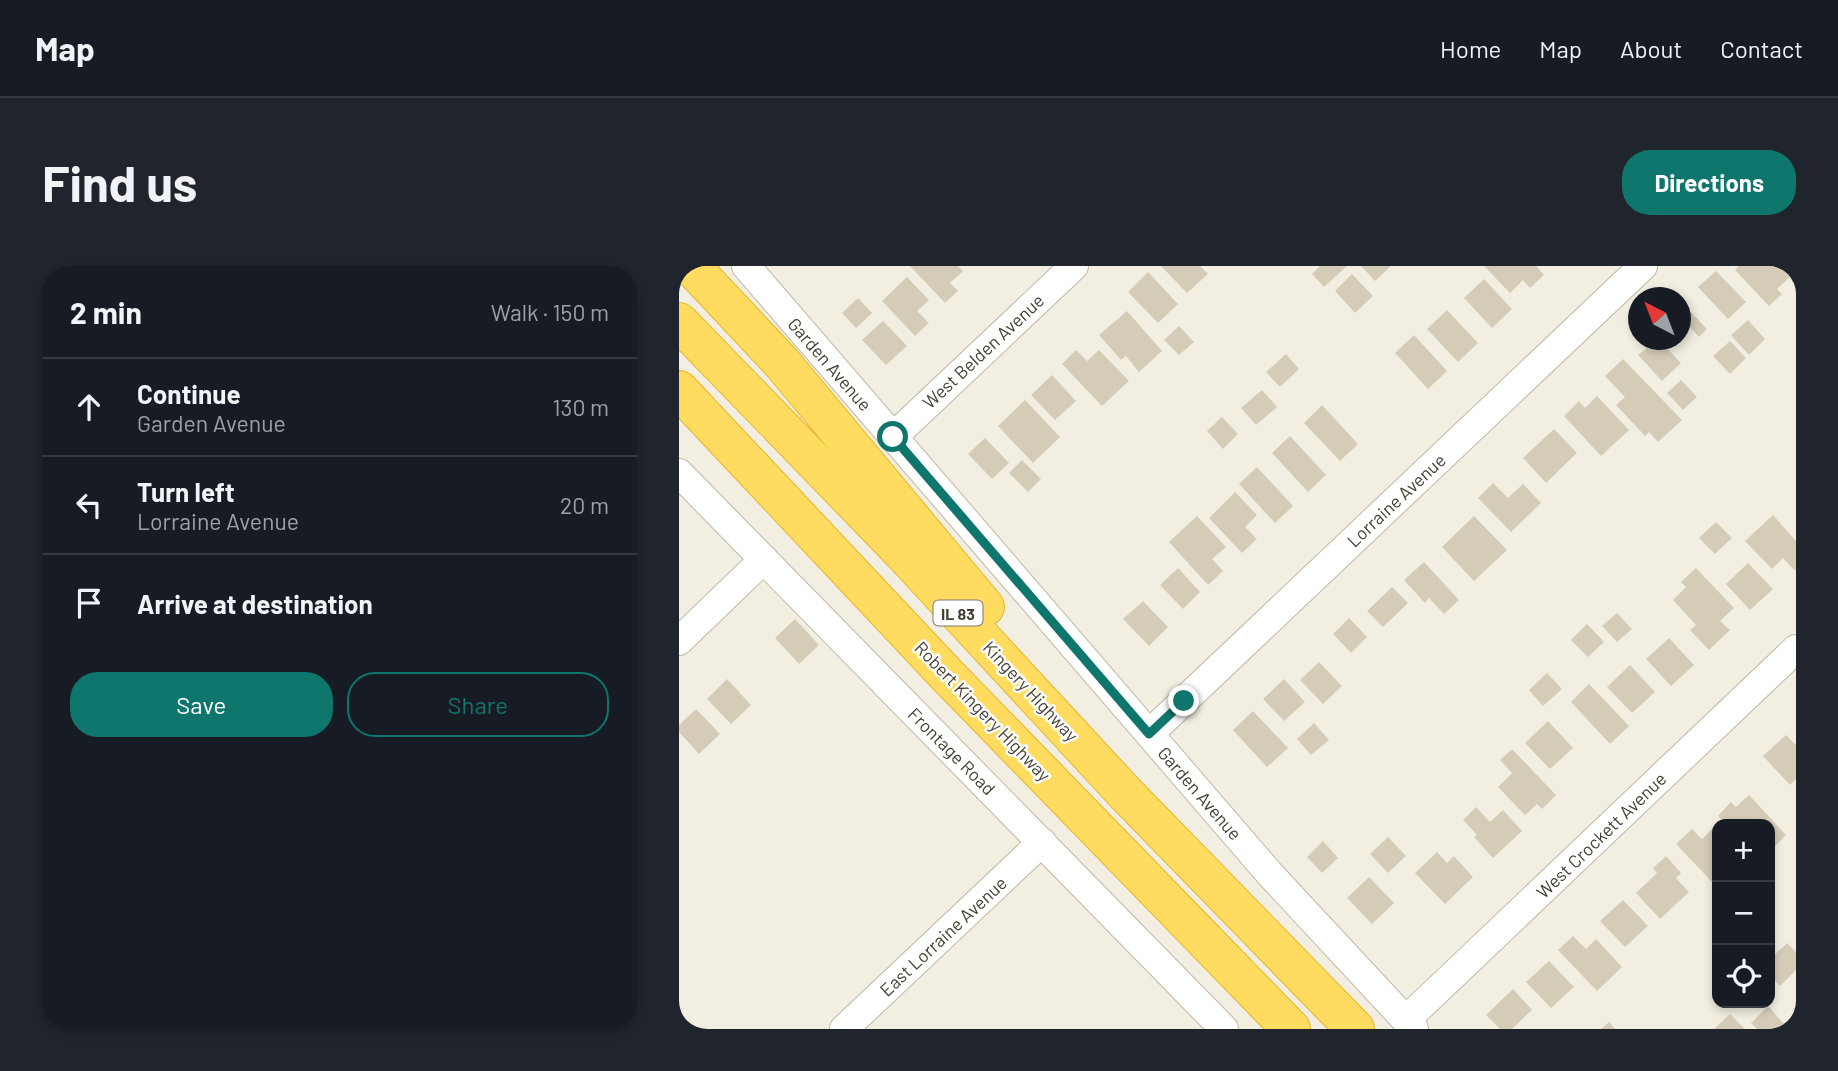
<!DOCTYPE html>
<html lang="en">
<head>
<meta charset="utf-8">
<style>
	:root { --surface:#171b24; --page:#20242c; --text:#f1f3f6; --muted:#9ea1a6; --line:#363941; --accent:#0f766e }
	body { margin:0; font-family:Barlow,sans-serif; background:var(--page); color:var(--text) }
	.controls { position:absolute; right:21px; bottom:21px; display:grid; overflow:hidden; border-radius:14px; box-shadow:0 4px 10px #0003 }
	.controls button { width:63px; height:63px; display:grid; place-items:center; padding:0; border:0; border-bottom:2px solid var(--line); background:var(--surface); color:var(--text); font:35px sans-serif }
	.compass { position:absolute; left:949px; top:21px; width:63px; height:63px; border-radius:50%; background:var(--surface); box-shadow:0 4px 10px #0003; rotate:318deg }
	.stop { position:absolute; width:21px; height:21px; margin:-16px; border:5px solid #0f766e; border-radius:50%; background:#fff }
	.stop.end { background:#0f766e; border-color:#fff; box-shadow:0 2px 7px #0008 }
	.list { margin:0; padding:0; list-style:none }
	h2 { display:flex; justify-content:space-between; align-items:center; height:91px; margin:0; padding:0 28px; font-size:30px }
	h2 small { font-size:23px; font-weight:400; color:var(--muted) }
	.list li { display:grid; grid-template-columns:46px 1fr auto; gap:21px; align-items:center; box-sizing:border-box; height:98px; padding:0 28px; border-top:2px solid var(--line) }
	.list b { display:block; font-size:26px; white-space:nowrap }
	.list p { margin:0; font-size:23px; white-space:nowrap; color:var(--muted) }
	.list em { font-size:23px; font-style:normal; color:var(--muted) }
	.actions { display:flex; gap:14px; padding:21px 28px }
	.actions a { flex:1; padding:16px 0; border:2px solid var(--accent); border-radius:28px; text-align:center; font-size:24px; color:var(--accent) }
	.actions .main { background:var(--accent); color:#fff }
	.icon { flex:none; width:38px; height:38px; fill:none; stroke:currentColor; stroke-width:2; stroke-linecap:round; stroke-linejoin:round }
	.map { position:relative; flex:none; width:1117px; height:763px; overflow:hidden; border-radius:28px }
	header { display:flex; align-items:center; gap:42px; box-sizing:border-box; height:98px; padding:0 35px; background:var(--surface); border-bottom:2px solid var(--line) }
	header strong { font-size:33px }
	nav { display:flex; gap:38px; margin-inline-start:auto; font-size:24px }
	.intro { display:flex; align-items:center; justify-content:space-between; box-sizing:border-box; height:168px; padding:0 42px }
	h1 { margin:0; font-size:49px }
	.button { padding:18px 32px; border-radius:28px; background:var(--accent); color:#fff; font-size:24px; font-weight:700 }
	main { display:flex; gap:42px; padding:0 42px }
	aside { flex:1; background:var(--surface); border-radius:28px; box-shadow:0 4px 10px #0003 }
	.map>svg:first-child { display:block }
</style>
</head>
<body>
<header>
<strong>Map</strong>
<nav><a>Home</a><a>Map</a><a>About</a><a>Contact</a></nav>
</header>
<div class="intro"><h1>Find us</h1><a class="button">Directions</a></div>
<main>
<aside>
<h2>2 min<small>Walk · 150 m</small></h2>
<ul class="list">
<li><svg class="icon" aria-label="ahead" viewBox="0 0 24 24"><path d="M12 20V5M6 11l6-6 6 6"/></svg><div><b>Continue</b><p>Garden Avenue</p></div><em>130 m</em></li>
<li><svg class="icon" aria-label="left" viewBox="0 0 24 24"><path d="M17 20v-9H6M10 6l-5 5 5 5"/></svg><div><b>Turn left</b><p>Lorraine Avenue</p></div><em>20 m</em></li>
<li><svg class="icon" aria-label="arrive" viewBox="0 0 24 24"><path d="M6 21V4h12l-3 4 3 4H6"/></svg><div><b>Arrive at destination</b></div></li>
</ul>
<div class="actions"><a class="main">Save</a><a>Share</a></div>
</aside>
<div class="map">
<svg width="1117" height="763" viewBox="0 0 1117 763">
	<rect width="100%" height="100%" fill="#f2efe2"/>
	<path fill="#d4ccb7" d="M231,0H279L284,5L271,17L279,25L266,37Z
		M482,0H521L529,8L508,27Z
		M641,0H668L645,21L633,8Z
		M682,0H712L696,15Z
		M805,0H857L865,9L851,22L844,14L831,27Z
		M1060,0H1103L1112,10L1098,23L1103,28L1090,40L1056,4Z
		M1037,5L1067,36L1049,53L1019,21Z
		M469,6L499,38L479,57L449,26Z
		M673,8L694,30L676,47L656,25Z
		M228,11L250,34L238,45L250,57L236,70L203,35Z
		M805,13L833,43L813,62L785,32Z
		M179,32L193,47L177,62L163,47Z
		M1001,35L1028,63L1020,71L1012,62L1001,72Z
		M768,44L799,77L779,96L748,63Z
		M448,45L483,85L460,106L447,90L442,94L420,69Z
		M1069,54L1086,73L1070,89L1052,69Z
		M204,55L228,80L207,99L183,74Z
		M500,60L515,76L500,89L485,74Z
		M735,69L768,105L749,123L716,87Z
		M966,74H980L1002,97L983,115L959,89L968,82L963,76Z
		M1051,75L1067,92L1051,108L1034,90Z
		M397,84L408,95L420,84L450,115L423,140L383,98Z
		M607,88L620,103L601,121L587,106Z
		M944,93L1003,154L979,176L970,166L966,170L937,139L946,131L926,110Z
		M373,109L397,135L376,154L352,129Z
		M1002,114L1018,131L1004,144L988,127Z
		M583,124L598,141L577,159L562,142Z
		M918,130L950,164L922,190L885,150L900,135L906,142Z
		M346,134L381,171L354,197L319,160Z
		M643,139L679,178L661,195L625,157Z
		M543,151L559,168L544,183L528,165Z
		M875,163L898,187L867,217L844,192Z
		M611,170L647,209L629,226L593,187Z
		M306,172L330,197L313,213L289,188Z
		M343,194L362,213L349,226L330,207Z
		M578,201L614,240L596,257L560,218Z
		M814,217L829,232L844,218L862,237L832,266L799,232Z
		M556,226L578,249L566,261L578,273L563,287L530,252Z
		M1094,249L1117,275V303L1116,305L1104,292L1093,303L1066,275Z
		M518,250L547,281L533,293L544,305L529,319L490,276Z
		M795,250L828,284L795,315L763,281Z
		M1037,256L1053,272L1036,288L1020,272Z
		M745,296L780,334L765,348L750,332L746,337L725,314Z
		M1069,297L1094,323L1071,344L1047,318Z
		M499,302L521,326L504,343L481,319Z
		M1017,302L1055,342L1041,355L1051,364L1030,384L1011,364L1017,359L994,334L1007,321L1002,316Z
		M713,321L729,337L704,361L688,345Z
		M464,335L489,361L470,380L444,353Z
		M938,347L953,363L938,376L923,360Z
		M670,352L688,371L672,387L654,368Z
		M116,353L140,379L120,398L96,372Z
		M908,358L925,376L909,391L892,374Z
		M990,372L1015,399L992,420L967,393Z
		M640,396L663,420L644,438L621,414Z
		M951,399L976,426L953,447L928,421Z
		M868,407L883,423L864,440L850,424Z
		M48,413L72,439L52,458L28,433Z
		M605,413L626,436L605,455L584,433Z
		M910,418L950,460L931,478L892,436Z
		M17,443L41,468L20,488L0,466V459Z
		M574,445L609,482L588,501L554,464Z
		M869,455L894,482L871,503L846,477Z
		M635,457L650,474L632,489L618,473Z
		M1107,469L1117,479V513L1111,519L1084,490Z
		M833,483L877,529L863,543L858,538L846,549L819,521L833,507L821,494Z
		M1070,529L1107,569L1091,585V558H1047L1039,550L1052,536L1057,541Z
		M797,541L811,556L824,544L843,565L814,592L795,571L798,569L784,554Z
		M1035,561L1038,564V615L1035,618L997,578L1013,563L1023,573Z
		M709,571L727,590L709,607L691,588Z
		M644,575L659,592L643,607L628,591Z
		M758,586L768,597L775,590L794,611L766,638L736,607Z
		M987,590L1002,607L997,612L1010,626L981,653L957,627L978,607L974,602Z
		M690,611L715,637L693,658L668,632Z
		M944,634L969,660L946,681L921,655Z
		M894,670L907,683L917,673L943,701L918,725L879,684Z
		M1108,677L1117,686V704L1101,720L1091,709V693Z
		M870,695L895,721L872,742L847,716Z
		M834,723L853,744L833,763H821L807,749Z
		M1089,740L1106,759L1117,748V763H1078L1072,757Z
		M1051,748L1066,763H1035Z
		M930,756L936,763H922Z"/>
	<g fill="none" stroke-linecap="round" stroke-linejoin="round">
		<defs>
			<path id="minor" d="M67,0L590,607L735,763
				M214,171L395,0
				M0,207L545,763
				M0,375L85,293
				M470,468L964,0
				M727,754L1117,383
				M165,763L363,576"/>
			<path id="highway" d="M12,0L103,97L306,341
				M0,56L225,288L446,527L676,763
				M0,124L266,407L612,763"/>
		</defs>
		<use href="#minor" stroke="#beb8a4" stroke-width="30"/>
		<use href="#highway" stroke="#e5b529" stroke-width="40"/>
		<use href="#minor" stroke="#fff" stroke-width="28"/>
		<use href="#highway" stroke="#ffdc60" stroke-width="38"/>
	</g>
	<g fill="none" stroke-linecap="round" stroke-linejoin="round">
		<path stroke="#0f766e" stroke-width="9" d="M214,171L470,468L505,435"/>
	</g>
	<g text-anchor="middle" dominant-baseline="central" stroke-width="5" stroke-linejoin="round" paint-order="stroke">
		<rect fill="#fff" stroke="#7c7970" stroke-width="2" x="254.5" y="334.5" width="49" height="25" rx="5"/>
		<g font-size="16" font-weight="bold" fill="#443f32">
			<text x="279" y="347">IL 83</text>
		</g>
		<g font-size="18" fill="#443f32" stroke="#fff">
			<text transform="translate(304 85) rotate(-43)">West Belden Avenue</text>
			<text transform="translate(151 98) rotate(49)">Garden Avenue</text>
			<text transform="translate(717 234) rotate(-43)">Lorraine Avenue</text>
			<text transform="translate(352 425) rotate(47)">Kingery Highway</text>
			<text transform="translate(304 445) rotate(46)">Robert Kingery Highway</text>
			<text transform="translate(273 485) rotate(45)">Frontage Road</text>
			<text transform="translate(521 527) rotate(49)">Garden Avenue</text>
			<text transform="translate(922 569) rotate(-44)">West Crockett Avenue</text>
			<text transform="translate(264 670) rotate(-43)">East Lorraine Avenue</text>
		</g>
	</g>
</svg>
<div class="controls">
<button>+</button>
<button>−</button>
<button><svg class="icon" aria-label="locate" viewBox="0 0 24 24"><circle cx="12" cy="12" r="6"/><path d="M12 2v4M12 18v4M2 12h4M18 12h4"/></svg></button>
</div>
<svg class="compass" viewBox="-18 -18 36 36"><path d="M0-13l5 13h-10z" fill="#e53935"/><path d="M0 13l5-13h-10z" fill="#9ea1a6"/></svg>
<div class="stop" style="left:214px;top:171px"></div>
<div class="stop end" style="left:505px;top:435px"></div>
</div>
</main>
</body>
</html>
